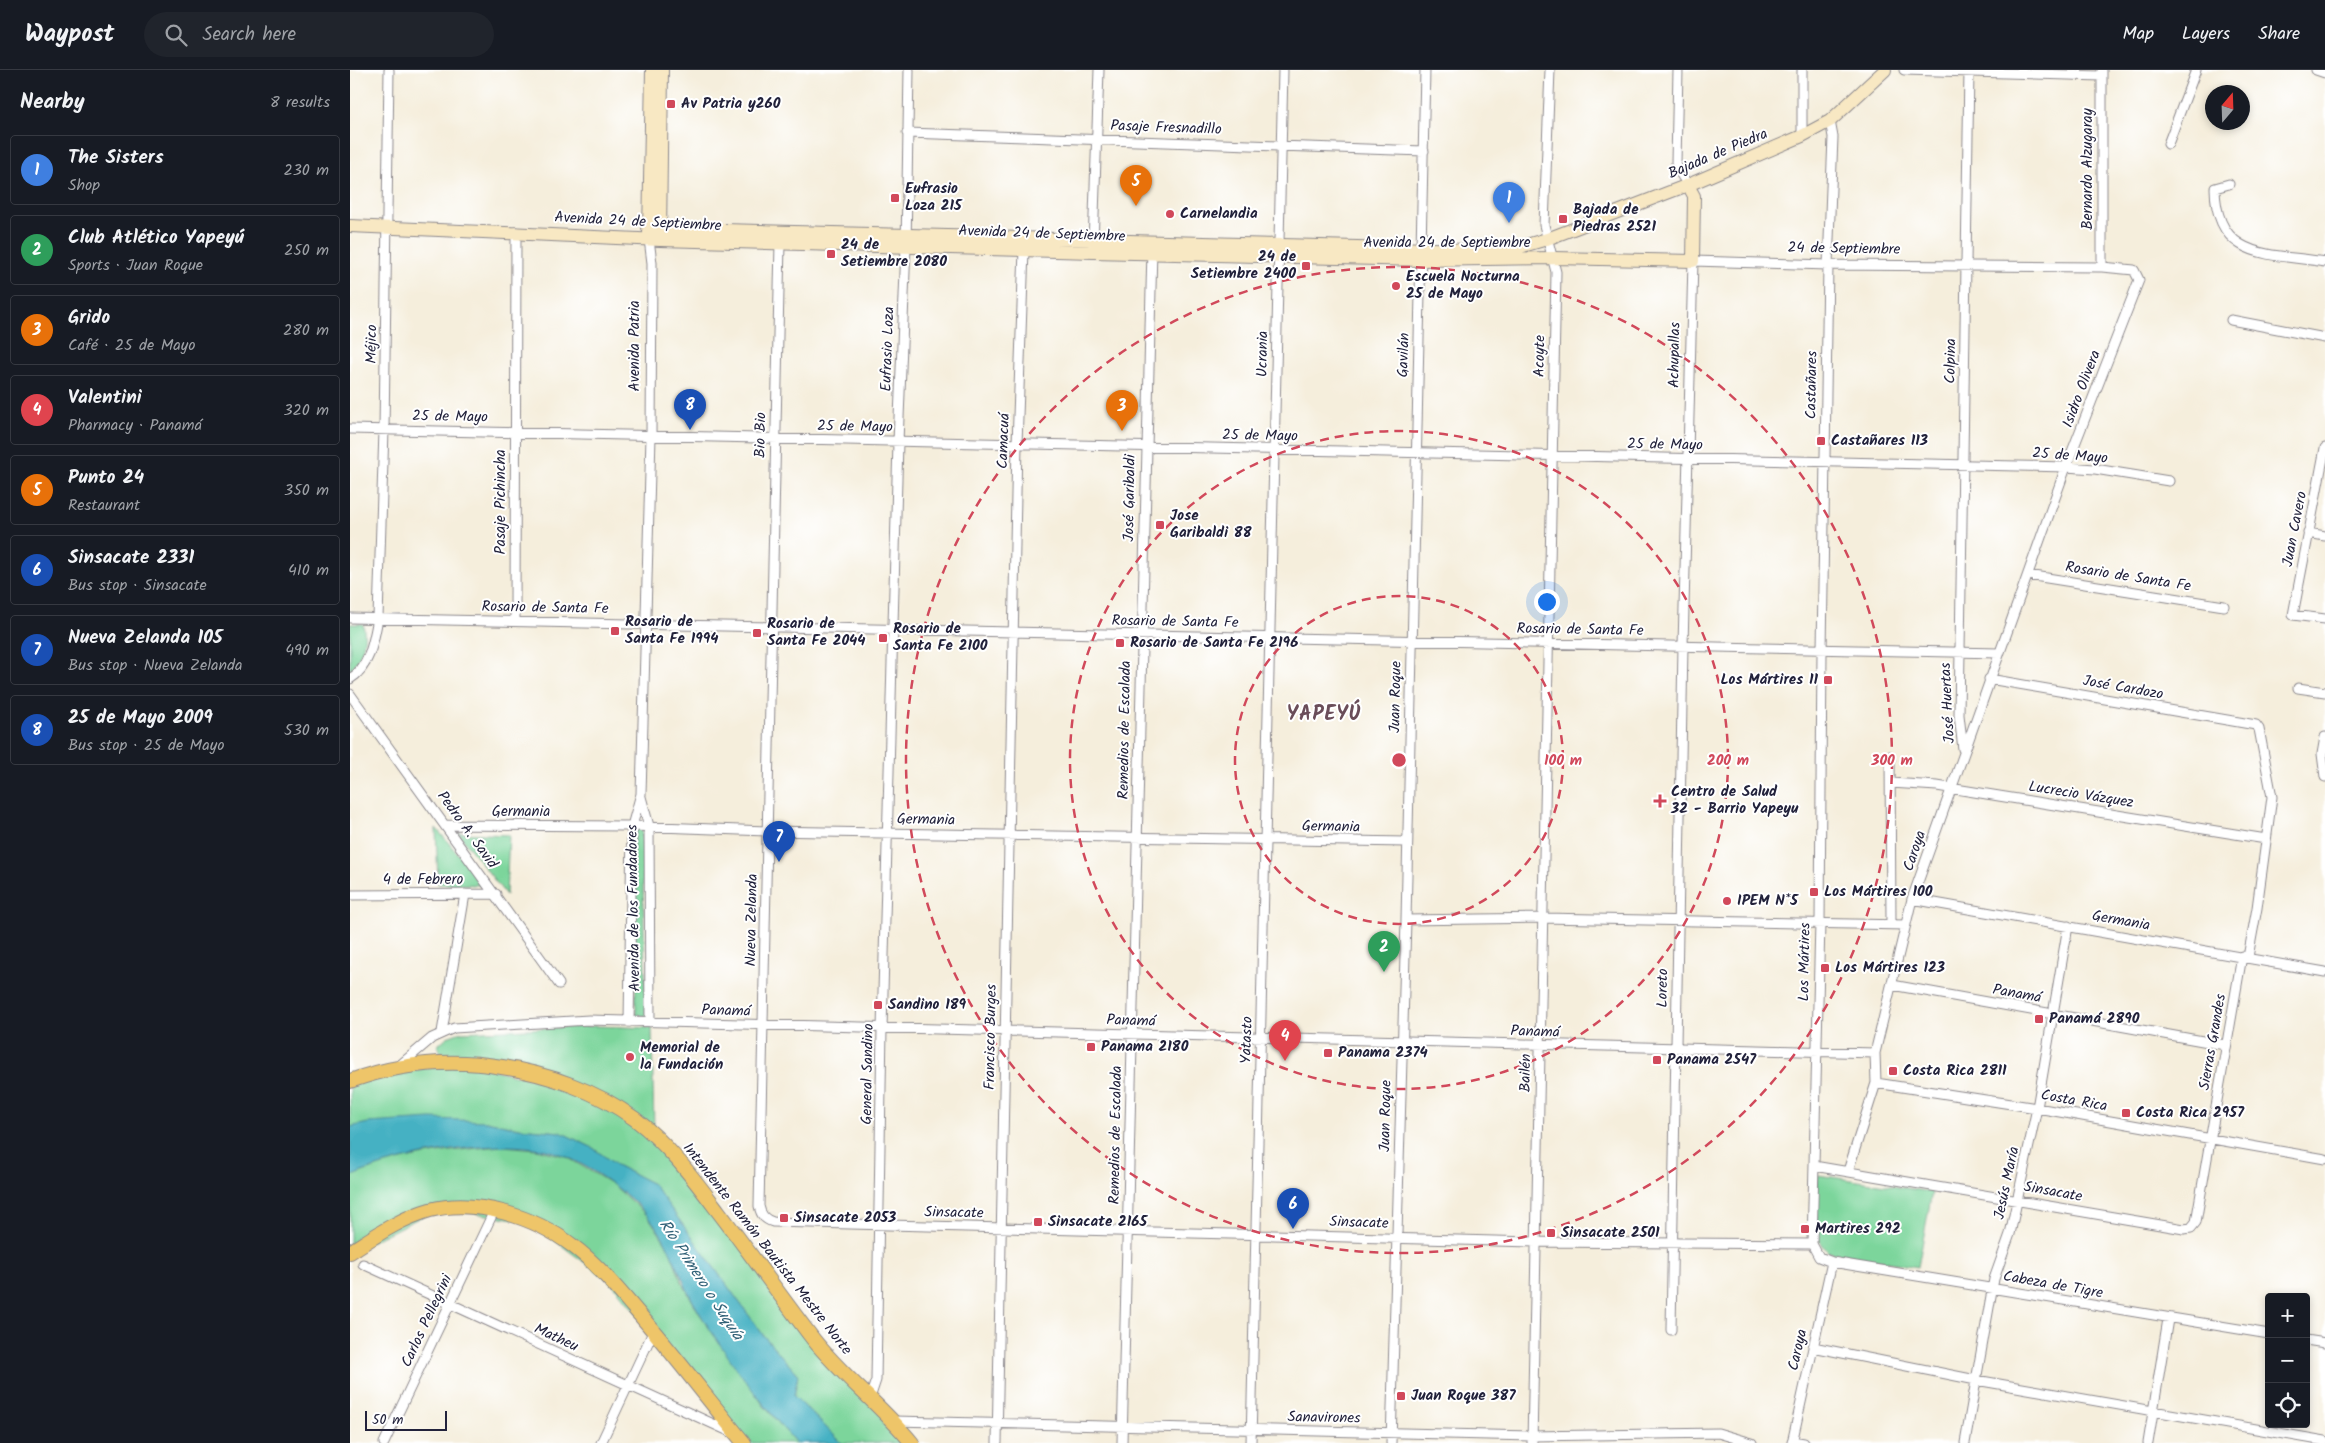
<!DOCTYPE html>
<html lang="en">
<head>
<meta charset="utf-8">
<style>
	:root { --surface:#171b24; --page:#20242c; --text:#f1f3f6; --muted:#9ea1a6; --line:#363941; --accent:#2563eb }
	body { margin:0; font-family:Kalam,sans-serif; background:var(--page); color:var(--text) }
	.controls { position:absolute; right:15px; bottom:15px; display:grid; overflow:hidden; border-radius:5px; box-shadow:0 2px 8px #0003 }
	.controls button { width:45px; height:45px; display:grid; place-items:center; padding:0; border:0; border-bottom:1px solid var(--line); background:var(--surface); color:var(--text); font:25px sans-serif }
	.compass { position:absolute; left:1855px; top:15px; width:45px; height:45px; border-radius:50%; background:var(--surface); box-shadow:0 2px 8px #0003; rotate:19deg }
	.scale { position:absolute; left:15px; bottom:12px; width:82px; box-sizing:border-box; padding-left:5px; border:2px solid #22223b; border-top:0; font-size:14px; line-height:18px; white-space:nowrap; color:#22223b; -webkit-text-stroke:4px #fff; paint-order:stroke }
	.you { position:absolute; left:1196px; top:531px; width:18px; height:18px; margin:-12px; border:4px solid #fff; border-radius:50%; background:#1a73e8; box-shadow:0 0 0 8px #1a73e833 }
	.badge { display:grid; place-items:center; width:32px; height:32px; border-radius:50%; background:var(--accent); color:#fff; font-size:16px; font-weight:700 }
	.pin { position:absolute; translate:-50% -41px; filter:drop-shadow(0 1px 2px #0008) }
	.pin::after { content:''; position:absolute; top:26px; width:18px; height:15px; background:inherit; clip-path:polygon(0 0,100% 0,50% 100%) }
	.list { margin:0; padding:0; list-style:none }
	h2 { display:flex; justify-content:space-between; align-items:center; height:65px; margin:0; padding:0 20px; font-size:21px }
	h2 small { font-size:16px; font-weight:400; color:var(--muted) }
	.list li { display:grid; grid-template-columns:32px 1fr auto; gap:15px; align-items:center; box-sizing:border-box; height:70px; margin:0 10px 10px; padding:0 10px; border:1px solid var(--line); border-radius:5px }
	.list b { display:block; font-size:19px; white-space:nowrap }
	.list p { margin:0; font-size:16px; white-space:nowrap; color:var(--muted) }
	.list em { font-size:16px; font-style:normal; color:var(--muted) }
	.icon { flex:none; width:28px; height:28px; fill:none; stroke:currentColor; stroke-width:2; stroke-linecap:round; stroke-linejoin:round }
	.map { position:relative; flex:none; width:1975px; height:1373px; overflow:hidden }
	header { display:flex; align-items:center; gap:30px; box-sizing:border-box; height:70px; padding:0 25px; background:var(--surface); border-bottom:1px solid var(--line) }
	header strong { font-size:24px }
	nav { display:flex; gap:28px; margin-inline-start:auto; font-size:18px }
	.search { width:350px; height:45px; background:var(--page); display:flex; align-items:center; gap:12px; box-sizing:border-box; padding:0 18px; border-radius:28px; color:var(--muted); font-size:19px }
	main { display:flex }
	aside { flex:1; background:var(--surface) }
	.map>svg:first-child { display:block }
</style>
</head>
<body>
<header>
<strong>Waypost</strong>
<div class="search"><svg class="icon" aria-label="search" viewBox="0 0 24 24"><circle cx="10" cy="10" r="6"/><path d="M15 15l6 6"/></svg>Search here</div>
<nav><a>Map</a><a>Layers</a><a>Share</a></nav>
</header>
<main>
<aside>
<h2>Nearby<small>8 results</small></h2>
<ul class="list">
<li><span class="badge" style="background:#3f7fe0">1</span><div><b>The Sisters</b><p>Shop</p></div><em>230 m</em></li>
<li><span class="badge" style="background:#2e9e5b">2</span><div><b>Club Atlético Yapeyú</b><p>Sports · Juan Roque</p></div><em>250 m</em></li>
<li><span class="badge" style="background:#e8710a">3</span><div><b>Grido</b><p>Café · 25 de Mayo</p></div><em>280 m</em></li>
<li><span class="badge" style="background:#e0444e">4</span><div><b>Valentini</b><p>Pharmacy · Panamá</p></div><em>320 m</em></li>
<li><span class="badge" style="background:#e8710a">5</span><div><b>Punto 24</b><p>Restaurant</p></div><em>350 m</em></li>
<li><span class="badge" style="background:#1a4fb4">6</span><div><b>Sinsacate 2331</b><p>Bus stop · Sinsacate</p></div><em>410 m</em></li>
<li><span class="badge" style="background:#1a4fb4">7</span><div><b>Nueva Zelanda 105</b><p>Bus stop · Nueva Zelanda</p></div><em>490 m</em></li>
<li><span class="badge" style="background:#1a4fb4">8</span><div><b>25 de Mayo 2009</b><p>Bus stop · 25 de Mayo</p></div><em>530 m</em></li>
</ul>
</aside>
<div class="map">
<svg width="1975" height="1373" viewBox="0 0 1975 1373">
	<rect width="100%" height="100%" fill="#fff"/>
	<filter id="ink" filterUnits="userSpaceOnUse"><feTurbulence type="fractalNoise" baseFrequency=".02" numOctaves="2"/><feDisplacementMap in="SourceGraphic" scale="10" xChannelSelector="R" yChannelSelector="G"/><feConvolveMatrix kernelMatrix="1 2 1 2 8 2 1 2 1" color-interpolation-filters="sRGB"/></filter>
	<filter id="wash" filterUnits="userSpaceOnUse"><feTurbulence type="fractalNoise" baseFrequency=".0096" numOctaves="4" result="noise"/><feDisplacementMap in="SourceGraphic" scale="20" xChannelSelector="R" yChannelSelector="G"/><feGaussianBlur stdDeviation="1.12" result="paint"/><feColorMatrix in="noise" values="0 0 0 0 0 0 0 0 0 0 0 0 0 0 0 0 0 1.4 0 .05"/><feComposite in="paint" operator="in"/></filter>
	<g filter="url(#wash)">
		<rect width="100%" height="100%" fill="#f5eedc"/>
		<path fill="#7bd59b" stroke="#4e7c6b" d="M0,554H13C17,572 12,586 0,601Z
			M86,758L134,815L88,814Z
			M283,759L292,760L296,946H286Z
			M108,763L159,765L156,825Z
			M246,956L302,958L304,1061L287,1047L130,988L92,985L87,976L97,967L111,962Z
			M112,992L242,1024L314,1075L464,1270L562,1373H492L444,1326L448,1305L414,1266L303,1114L266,1095L243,1078L210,1062L169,1058L136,1051L0,1057V1011Z
			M153,1076L186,1079L215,1086L262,1114L298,1146L319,1178L332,1212L349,1243L414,1336L446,1373H394L260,1211L178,1151L89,1138L0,1182V1107C47,1086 102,1080 153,1076Z
			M1468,1105L1582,1122L1568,1197L1478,1182L1466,1166Z"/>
		<path fill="#45b1c3" stroke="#346a7f" d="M81,1049L136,1051L169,1058L210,1062L243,1078L266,1095L303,1114L414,1266L448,1305L444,1326L492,1373H446C410,1332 378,1289 349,1242C330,1211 322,1174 298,1146C278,1123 242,1098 215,1086C163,1063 51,1084 0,1107V1057L18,1053Z"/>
	</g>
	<g filter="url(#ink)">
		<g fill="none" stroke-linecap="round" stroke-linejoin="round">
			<defs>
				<path id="minor" d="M1328,0L1326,92L1328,100L1338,115
					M1452,0V66
					M1554,0L1752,6
					M1966,0L1975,3
					M1480,51L1483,67L1478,195L1472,580L1470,853L1462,1174L1469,1187L1482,1192L1919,1264
					M557,63L1074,81
					M1818,74L1846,0
					M1879,114L1865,118C1866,191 1920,183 1975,192
					M430,173L409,1136C411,1145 414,1149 423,1152L1186,1172L1462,1174
					M743,175L749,0
					M1752,197V0
					M1881,250L1975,268
					M0,359L1716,397L1745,399L1819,411
					M1975,378L1943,545L1975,549
					M1958,463L1975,466
					M1678,505L1874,536
					M0,548L1649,583
					M165,551L166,162
					M0,609C20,597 24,570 28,548L34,360L39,0
					M1639,609L1906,655L1909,659L1922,727L1907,838L1898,887
					M1948,618L1975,622
					M0,624L209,914
					M1975,667L1972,684L1975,707
					M1613,679L1609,645L1619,0
					M1540,686L1541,854
					M1541,713L1587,716L1916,769
					M291,727L299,756L300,952
					M96,755L282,756L417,761L1056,772
					M0,825L146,824
					M1562,829L1975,902
					M1056,850L1193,848L1556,855
					M1542,915L1875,975
					M279,952L282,756L291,724L301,366L302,193L299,169
					M92,962L115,824
					M49,996L82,968L104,958L239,950L1525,983
					M1526,1013L1687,1038L1975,1089
					M1464,1096L1834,1159L1841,1158L1846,1152L1892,886
					M13,1194L383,1363
					M1321,1260L1333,576L1343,191L1478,195L1752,197L1784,200L1789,210L1716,397L1562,829L1525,983L1526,1013L1498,1101
					M1956,1270L1975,1273
					M1463,1277L1626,1310L1975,1371
					M520,1328L526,1310L532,959L548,372L556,177L559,0
					M544,1351L1182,1366L1368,1363L1402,1373
					M1442,1371L1454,1373
					M34,1373L144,1141
					M251,1373L304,1260
					M647,1373L667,374L674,180
					M772,1373L802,179
					M901,1373L933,0
					M1041,1373L1056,850L1075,0
					M1182,1373L1206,202L1194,155L1200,0
					M1442,1373L1482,1192
					M1615,1373L1644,1209L1660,1164L1687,1038L1718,856
					M1798,1373L1818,1249"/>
				<path id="secondary" d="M0,156L310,170L743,182L1071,190L1204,188L1343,191L1344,126L1338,115
					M298,158L1156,181L1197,169L1338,115L1452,66L1480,51L1535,0
					M299,165L302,0
					M310,168L312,0"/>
				<path id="primary" d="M0,1011C50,993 99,988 152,997C198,1004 247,1021 285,1049C318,1074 343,1108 368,1141C400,1183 431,1227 463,1269C493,1307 532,1336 562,1373
					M0,1182C25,1166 51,1148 80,1140C127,1128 185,1147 223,1176C246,1193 265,1216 284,1238C322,1282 357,1328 394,1373"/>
			</defs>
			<use href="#minor" stroke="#8c888c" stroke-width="11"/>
			<use href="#secondary" stroke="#8c888c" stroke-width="14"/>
			<use href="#primary" stroke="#8c888c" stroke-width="16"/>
			<use href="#minor" stroke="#fff" stroke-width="9"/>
			<use href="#secondary" stroke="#f8e8c3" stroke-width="12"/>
			<use href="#primary" stroke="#eec569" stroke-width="14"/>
		</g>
	</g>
	<g fill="none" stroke="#d1495b" stroke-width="2.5" stroke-dasharray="9 6">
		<circle cx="1049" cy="690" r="164"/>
		<circle cx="1049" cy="690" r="329"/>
		<circle cx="1049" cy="690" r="493"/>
	</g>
	<g fill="#d1495b" stroke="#fff" stroke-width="2">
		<rect x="316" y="29" width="10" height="10" rx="2.5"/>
		<rect x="540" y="123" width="10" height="10" rx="2.5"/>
		<circle cx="820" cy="144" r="5"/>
		<rect x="1208" y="144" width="10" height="10" rx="2.5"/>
		<rect x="476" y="179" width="10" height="10" rx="2.5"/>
		<rect x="951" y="191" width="10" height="10" rx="2.5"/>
		<circle cx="1046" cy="216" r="5"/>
		<rect x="1466" y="366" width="10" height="10" rx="2.5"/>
		<rect x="805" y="450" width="10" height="10" rx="2.5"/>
		<rect x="260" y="556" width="10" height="10" rx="2.5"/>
		<rect x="402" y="558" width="10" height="10" rx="2.5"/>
		<rect x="528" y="563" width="10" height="10" rx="2.5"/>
		<rect x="765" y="568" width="10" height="10" rx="2.5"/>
		<rect x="1473" y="605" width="10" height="10" rx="2.5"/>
		<path d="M1307.5 723.5h5v5h5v5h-5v5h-5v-5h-5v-5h5z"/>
		<rect x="1459" y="817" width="10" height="10" rx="2.5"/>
		<circle cx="1377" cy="831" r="5"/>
		<rect x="1470" y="893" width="10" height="10" rx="2.5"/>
		<rect x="523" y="930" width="10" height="10" rx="2.5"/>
		<rect x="1684" y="944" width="10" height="10" rx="2.5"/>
		<rect x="736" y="972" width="10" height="10" rx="2.5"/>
		<rect x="973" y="978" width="10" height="10" rx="2.5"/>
		<circle cx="280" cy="987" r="5"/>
		<rect x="1302" y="985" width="10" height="10" rx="2.5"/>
		<rect x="1538" y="996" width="10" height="10" rx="2.5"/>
		<rect x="1771" y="1038" width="10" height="10" rx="2.5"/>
		<rect x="429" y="1143" width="10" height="10" rx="2.5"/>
		<rect x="683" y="1147" width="10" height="10" rx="2.5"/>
		<rect x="1450" y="1154" width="10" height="10" rx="2.5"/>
		<rect x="1196" y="1158" width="10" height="10" rx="2.5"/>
		<rect x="1046" y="1321" width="10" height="10" rx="2.5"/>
	</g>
	<g text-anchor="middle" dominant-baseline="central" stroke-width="4" stroke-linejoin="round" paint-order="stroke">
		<g font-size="15" font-weight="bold" fill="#22223b" stroke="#fff" text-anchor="start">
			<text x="331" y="34">Av Patria y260</text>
			<text x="555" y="119">Eufrasio<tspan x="555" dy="17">Loza 215</tspan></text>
			<text x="1223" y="140">Bajada de<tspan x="1223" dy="17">Piedras 2521</tspan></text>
			<text x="830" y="144">Carnelandia</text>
			<text x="491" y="175">24 de<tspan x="491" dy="17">Setiembre 2080</tspan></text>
			<text x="946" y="187" text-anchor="end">24 de<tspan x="946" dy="17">Setiembre 2400</tspan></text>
			<text x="1056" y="207">Escuela Nocturna<tspan x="1056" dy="17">25 de Mayo</tspan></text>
			<text x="1481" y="371">Castañares 113</text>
			<text x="820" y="446">Jose<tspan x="820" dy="17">Garibaldi 88</tspan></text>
			<text x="275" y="552">Rosario de<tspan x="275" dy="17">Santa Fe 1994</tspan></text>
			<text x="417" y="554">Rosario de<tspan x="417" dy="17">Santa Fe 2044</tspan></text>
			<text x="543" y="559">Rosario de<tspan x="543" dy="17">Santa Fe 2100</tspan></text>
			<text x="780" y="573">Rosario de Santa Fe 2196</text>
			<text x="1468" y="610" text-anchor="end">Los Mártires 11</text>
			<text x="1321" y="722">Centro de Salud<tspan x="1321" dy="17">32 - Barrio Yapeyu</tspan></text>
			<text x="1474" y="822">Los Mártires 100</text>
			<text x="1387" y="831">IPEM N*5</text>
			<text x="1485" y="898">Los Mártires 123</text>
			<text x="538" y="935">Sandino 189</text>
			<text x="1699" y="949">Panamá 2890</text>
			<text x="751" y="977">Panama 2180</text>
			<text x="290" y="978">Memorial de<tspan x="290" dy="17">la Fundación</tspan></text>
			<text x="988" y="983">Panama 2374</text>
			<text x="1317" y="990">Panama 2547</text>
			<text x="1553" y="1001">Costa Rica 2811</text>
			<text x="1786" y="1043">Costa Rica 2957</text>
			<text x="444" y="1148">Sinsacate 2053</text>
			<text x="698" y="1152">Sinsacate 2165</text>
			<text x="1465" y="1159">Martires 292</text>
			<text x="1211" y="1163">Sinsacate 2501</text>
			<text x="1061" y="1326">Juan Roque 387</text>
		</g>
		<g font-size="15" fill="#22223b" stroke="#fff">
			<text transform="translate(816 58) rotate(2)">Pasaje Fresnadillo</text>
			<text transform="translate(1368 84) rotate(-23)">Bajada de Piedra</text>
			<text transform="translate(1738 99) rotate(-90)">Bernardo Alzugaray</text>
			<text transform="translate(288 152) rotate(3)">Avenida 24 de Septiembre</text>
			<text transform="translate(692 164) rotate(2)">Avenida 24 de Septiembre</text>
			<text x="1097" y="173">Avenida 24 de Septiembre</text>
			<text transform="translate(1494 179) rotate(1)">24 de Septiembre</text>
			<text transform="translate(22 274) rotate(-89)">Méjico</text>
			<text transform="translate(285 276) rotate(-90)">Avenida Patria</text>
			<text transform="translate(538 279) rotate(-88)">Eufrasio Loza</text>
			<text transform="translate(913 284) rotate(-89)">Ucrania</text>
			<text transform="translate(1054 285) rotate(-88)">Gavilán</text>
			<text transform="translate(1325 285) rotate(-89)">Achupallas</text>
			<text transform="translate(1190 286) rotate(-89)">Acoyte</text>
			<text transform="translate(1601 291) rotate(-89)">Colpina</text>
			<text transform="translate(1462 315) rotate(-89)">Castañares</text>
			<text transform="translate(1732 319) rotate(-69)">Isidro Olivera</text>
			<text transform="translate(100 347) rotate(1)">25 de Mayo</text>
			<text transform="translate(505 357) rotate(1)">25 de Mayo</text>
			<text transform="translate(411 365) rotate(-89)">Bio Bio</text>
			<text transform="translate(910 366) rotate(1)">25 de Mayo</text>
			<text transform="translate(654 371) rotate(-88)">Camacuá</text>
			<text transform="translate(1315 375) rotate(1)">25 de Mayo</text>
			<text transform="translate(1720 386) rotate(4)">25 de Mayo</text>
			<text transform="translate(780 428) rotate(-89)">José Garibaldi</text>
			<text transform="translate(151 432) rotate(-90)">Pasaje Pichincha</text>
			<text transform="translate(1945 459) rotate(-79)">Juan Cavero</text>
			<text transform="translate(1778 507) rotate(9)">Rosario de Santa Fe</text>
			<text transform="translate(195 538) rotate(1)">Rosario de Santa Fe</text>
			<text transform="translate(825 552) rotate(1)">Rosario de Santa Fe</text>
			<text transform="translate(1230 560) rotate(1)">Rosario de Santa Fe</text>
			<text transform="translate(1773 618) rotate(10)">José Cardozo</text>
			<text transform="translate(1046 627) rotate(-89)">Juan Roque</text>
			<text transform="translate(1598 633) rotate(-93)">José Huertas</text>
			<text transform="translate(775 660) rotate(-89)">Remedios de Escalada</text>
			<text transform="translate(1731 725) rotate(9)">Lucrecio Vázquez</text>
			<text x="171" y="742">Germania</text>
			<text transform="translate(576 750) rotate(1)">Germania</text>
			<text transform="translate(981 757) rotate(1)">Germania</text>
			<text transform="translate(117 760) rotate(54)">Pedro A. Savid</text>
			<text transform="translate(1565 781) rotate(-71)">Caroya</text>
			<text x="73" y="810">4 de Febrero</text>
			<text transform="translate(284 838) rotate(-91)">Avenida de los Fundadores</text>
			<text transform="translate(402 850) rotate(-89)">Nueva Zelanda</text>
			<text transform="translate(1771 851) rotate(10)">Germania</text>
			<text transform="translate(1455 892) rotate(-89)">Los Mártires</text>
			<text transform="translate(1313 918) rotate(-89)">Loreto</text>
			<text transform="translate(1667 924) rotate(10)">Panamá</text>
			<text transform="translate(376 941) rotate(2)">Panamá</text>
			<text transform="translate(781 951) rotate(2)">Panamá</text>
			<text transform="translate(1185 962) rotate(2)">Panamá</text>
			<text transform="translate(641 967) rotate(-89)">Francisco Burges</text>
			<text transform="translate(897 970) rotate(-88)">Yatasto</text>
			<text transform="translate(1863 972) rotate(-80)">Sierras Grandes</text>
			<text transform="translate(1176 1003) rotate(-89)">Bailén</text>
			<text transform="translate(518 1004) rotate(-89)">General Sandino</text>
			<text transform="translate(1724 1031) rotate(10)">Costa Rica</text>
			<text transform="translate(1036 1046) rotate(-89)">Juan Roque</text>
			<text transform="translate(766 1065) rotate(-89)">Remedios de Escalada</text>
			<text transform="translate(1657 1113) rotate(-78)">Jesús María</text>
			<text transform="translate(1703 1122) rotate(10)">Sinsacate</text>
			<text transform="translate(604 1143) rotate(1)">Sinsacate</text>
			<text transform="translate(1009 1153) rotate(2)">Sinsacate</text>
			<text transform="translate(417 1179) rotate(52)">Intendente Ramón Bautista Mestre Norte</text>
			<text transform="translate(1703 1215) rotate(10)">Cabeza de Tigre</text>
			<text transform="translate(77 1251) rotate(-65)">Carlos Pellegrini</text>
			<text transform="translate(206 1268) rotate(25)">Matheu</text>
			<text transform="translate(1448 1280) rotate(-77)">Caroya</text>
			<text transform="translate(974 1348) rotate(1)">Sanavirones</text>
		</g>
		<g font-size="16" font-style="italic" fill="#326278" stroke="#fff">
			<text transform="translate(351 1210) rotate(57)">Río Primero o Suquía</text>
		</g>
		<g font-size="20" font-weight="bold" letter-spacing="1" fill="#6a4d59" stroke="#fff">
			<text x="974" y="645">YAPEYÚ</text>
		</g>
	</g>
	<circle cx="1049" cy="690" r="8" fill="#d1495b" stroke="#fff" stroke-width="2.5"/>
	<g font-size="15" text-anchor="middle" font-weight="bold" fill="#d1495b" stroke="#fff" stroke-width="4" stroke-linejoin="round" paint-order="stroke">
		<text x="1213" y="695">100 m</text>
		<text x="1378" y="695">200 m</text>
		<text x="1542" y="695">300 m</text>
	</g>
</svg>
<div class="controls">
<button>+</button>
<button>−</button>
<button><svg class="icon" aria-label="locate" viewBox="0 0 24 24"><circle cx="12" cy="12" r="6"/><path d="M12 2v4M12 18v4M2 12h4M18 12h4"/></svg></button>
</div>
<svg class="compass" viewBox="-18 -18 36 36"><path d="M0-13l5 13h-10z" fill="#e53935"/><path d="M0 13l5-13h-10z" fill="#9ea1a6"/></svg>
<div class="scale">50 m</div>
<div class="you"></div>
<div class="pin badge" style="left:1159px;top:153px;background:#3f7fe0">1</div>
<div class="pin badge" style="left:1034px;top:902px;background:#2e9e5b">2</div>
<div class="pin badge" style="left:772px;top:361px;background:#e8710a">3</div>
<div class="pin badge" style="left:935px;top:991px;background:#e0444e">4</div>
<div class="pin badge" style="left:786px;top:136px;background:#e8710a">5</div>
<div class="pin badge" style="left:943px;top:1159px;background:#1a4fb4">6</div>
<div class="pin badge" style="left:429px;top:792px;background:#1a4fb4">7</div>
<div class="pin badge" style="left:340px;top:360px;background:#1a4fb4">8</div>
</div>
</main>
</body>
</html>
